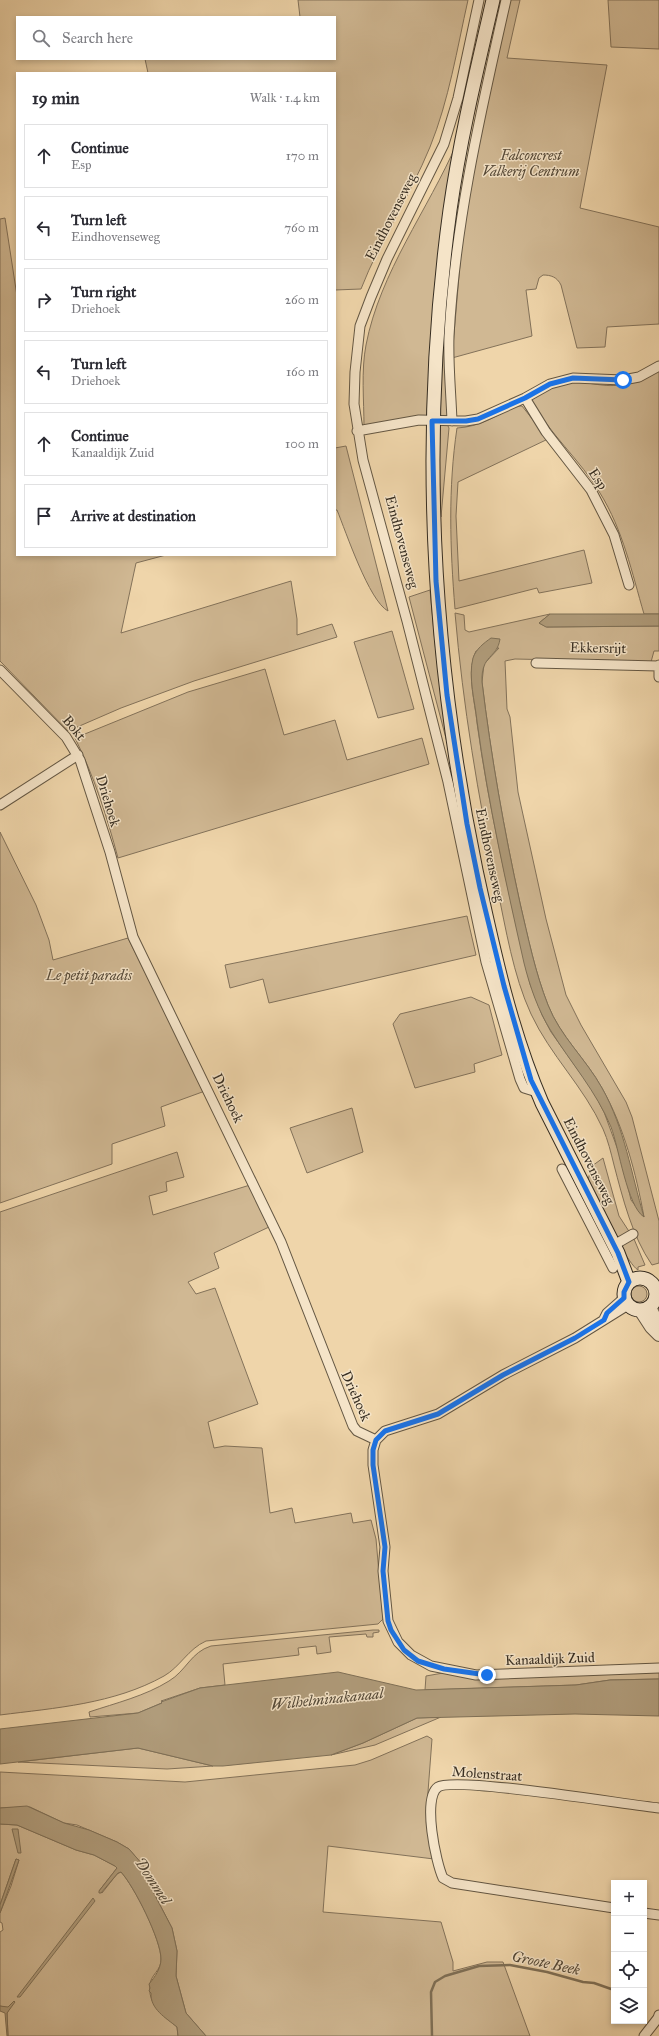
<!DOCTYPE html>
<html lang="en">
<head>
<meta charset="utf-8">
<style>
	:root { --surface:#fff; --page:#f2f2f3; --text:#2b2b33; --muted:#7c7c81; --line:#e1e1e2 }
	body { margin:0; font-family:"IM FELL Great Primer",serif; background:var(--page); color:var(--text) }
	.controls { position:absolute; right:12px; bottom:12px; display:grid; overflow:hidden; border-radius:0px; box-shadow:0 2px 6px #0003 }
	.controls button { width:36px; height:36px; display:grid; place-items:center; padding:0; border:0; border-bottom:1px solid var(--line); background:var(--surface); color:var(--text); font:20px sans-serif }
	.stop { position:absolute; width:12px; height:12px; margin:-9px; border:3px solid #1a73e8; border-radius:50%; background:#fff }
	.stop.end { background:#1a73e8; border-color:#fff; box-shadow:0 1px 4px #0008 }
	.list { margin:0; padding:0; list-style:none }
	h2 { display:flex; justify-content:space-between; align-items:center; height:52px; margin:0; padding:0 16px; font-size:17px }
	h2 small { font-size:13px; font-weight:400; color:var(--muted) }
	.list li { display:grid; grid-template-columns:26px 1fr auto; gap:12px; align-items:center; box-sizing:border-box; height:64px; margin:0 8px 8px; padding:0 8px; border:1px solid var(--line); border-radius:0px }
	.list b { display:block; font-size:15px; white-space:nowrap }
	.list p { margin:0; font-size:13px; white-space:nowrap; color:var(--muted) }
	.list em { font-size:13px; font-style:normal; color:var(--muted) }
	.icon { flex:none; width:22px; height:22px; fill:none; stroke:currentColor; stroke-width:2; stroke-linecap:round; stroke-linejoin:round }
	.map { position:relative; flex:none; width:659px; height:2036px; overflow:hidden }
	.search { position:absolute; background:var(--surface); box-shadow:0 2px 6px #0003; left:16px; top:16px; width:320px; height:44px; display:flex; align-items:center; gap:10px; box-sizing:border-box; padding:0 14px; border-radius:0px; color:var(--muted); font-size:15px }
	.panel { position:absolute; background:var(--surface); box-shadow:0 2px 6px #0003; left:16px; top:72px; width:320px; height:484px; border-radius:0px }
	.map>svg:first-child { display:block }
</style>
</head>
<body>
<div class="map">
<svg width="659" height="2036" viewBox="0 0 659 2036">
	<rect width="100%" height="100%" fill="#efd5aa"/>
	<filter id="stains"><feTurbulence type="fractalNoise" baseFrequency=".005" numOctaves="4"/><feColorMatrix values="0 0 0 0 .2 0 0 0 0 .09 0 0 0 0 .02 0 0 0 .5 -.17"/></filter>
	<radialGradient id="worn" r=".72"><stop offset=".6" stop-color="#630" stop-opacity="0"/><stop offset="1" stop-color="#630" stop-opacity=".3"/></radialGradient>
	<path fill="#d0b893" stroke="#83725a" fill-rule="evenodd" d="M298,0H468C457,49 449,100 430,147C410,196 380,240 361,289L335,290V73H148L145,59H335V17H300Z
		M509,0H520L507,58L607,65L580,208L659,227V324L607,327L605,347L577,348L561,285C557,277 551,275 543,275L539,278L536,289L526,290L532,336L452,358L465,205Z
		M608,0H659V49L611,47Z
		M457,143L435,284L427,417L364,427C364,400 361,371 366,345C380,272 428,210 457,143Z
		M5,218L17,296V555H166L136,563L121,633L291,581L297,619V635L332,624L337,637L194,681L121,708L68,731L0,661V219Z
		M448,277L445,333L448,414L445,417H437Z
		M659,370V614H644C632,573 623,530 600,493C581,461 548,432 531,400C542,394 555,383 568,382C580,381 591,384 602,385C624,388 641,379 659,370Z
		M515,406H522L548,439L458,482L456,516L459,581L584,550L592,583L539,593L537,588L455,609C450,548 448,488 457,428C479,427 496,416 515,406Z
		M437,423L447,424L449,428L441,517Z
		M346,446L388,611C369,601 346,532 337,510H335V448Z
		M430,590L436,653L449,750L409,597Z
		M455,613L464,615L465,630L469,632L550,614L539,623L547,627L659,626V651H654L651,662L515,659L505,661L507,709L510,717L518,792L546,919L566,995L581,1025L626,1102L632,1117L659,1221V1263L652,1265C632,1236 623,1199 614,1165C611,1153 608,1140 603,1129C584,1087 550,1055 531,1014C513,975 506,929 497,887C478,796 463,706 455,613ZM499,648L484,664L482,682C491,756 504,830 520,903C528,937 535,972 548,1005C560,1036 586,1059 602,1088C624,1127 636,1173 644,1217L631,1200L622,1161L604,1112L593,1091L551,1032L542,1015L530,984C510,898 489,811 477,723C475,701 466,672 476,651Z
		M392,631L414,709L378,718L354,642Z
		M265,669L284,735L335,720L347,760L422,738L429,764L118,858C107,817 94,776 75,738L188,692Z
		M0,832L36,905L49,940L53,960L128,938L205,1091L161,1107L165,1126L112,1144V1164L0,1203Z
		M467,916L476,955L269,1003L263,979L230,988L225,965Z
		M471,997L489,1005L502,1055L474,1064L475,1072L415,1088L393,1024L400,1014Z
		M352,1108L363,1152L307,1173L290,1128Z
		M177,1152L184,1177L166,1182L167,1191L149,1196L153,1215L250,1185L269,1227L214,1253L219,1268L188,1282L196,1294L215,1288L258,1404L208,1422L214,1448L225,1446L262,1448L270,1513L292,1508L295,1523L351,1513L353,1523L371,1520L376,1539L383,1619L378,1624L206,1641C188,1649 180,1667 164,1676C114,1704 55,1708 0,1715V1212Z
		M603,1158L619,1216L634,1239L645,1265L638,1267V1270C628,1264 610,1225 603,1213L605,1212L587,1183L592,1166Z
		M631 1294a8 8 0 1 1 16 0a8 8 0 1 1-16 0Z
		M373,1630H379V1632L373,1633V1637H367L366,1634L329,1637L331,1652L317,1654L316,1646L298,1648L299,1655L223,1664L225,1685L200,1688L161,1701L164,1702L138,1713L90,1717L89,1712C116,1703 145,1696 169,1681C186,1671 191,1652 211,1646Z
		M659,1671V1679L610,1680L576,1685L425,1690L426,1676L443,1673L492,1679Z
		M441,1717L375,1745L331,1755L363,1743L417,1718Z
		M427,1736L432,1739L427,1805L434,1859L328,1846L323,1912L441,1922L453,1962V1971L487,1962H503L530,2036H206L186,2013L176,1976L177,1951L172,1928L149,1884L140,1862L129,1849L117,1842L77,1825L64,1823L30,1807L0,1808V1772L185,1782L355,1765L371,1760Z
		M138,1748L213,1766L167,1769L18,1762Z
		M0,1824L17,1825L76,1850L94,1855L115,1866L117,1868L99,1891L102,1893L117,1874L121,1872C134,1886 162,1941 161,1960C161,1970 151,1975 150,1984C147,2004 163,2015 177,2027L178,2036H8L7,2013L14,2001L8,2008L0,2006V1932L3,1930L2,1923L0,1922V1913L11,1886L19,1860L16,1859L0,1905Z"/>
	<path fill="#b09c7b" stroke="#7f7057" d="M550,614H659V626L546,627L539,623Z
		M491,638L500,639C497,659 481,654 482,682C491,756 504,830 520,903C528,937 535,972 548,1005C560,1036 586,1059 602,1088C625,1129 631,1173 644,1217C627,1206 619,1148 611,1127C596,1091 571,1063 551,1031C538,1010 530,987 524,963C506,883 488,803 477,721C475,702 468,677 473,658C476,649 484,643 491,638Z
		M338,1672L416,1690L576,1685L610,1680L659,1679V1716L575,1714L417,1718L363,1743L331,1755L223,1766H213L138,1748L0,1764V1729L138,1713L162,1703L161,1702L200,1688Z
		M27,1806L64,1823L89,1830L117,1842L129,1849L143,1865L149,1884L172,1928L177,1951L176,1976L186,2013L206,2036H178L177,2027C166,2018 150,2009 151,1993L149,1991L150,1988L149,1984C155,1977 161,1968 161,1959C161,1940 134,1886 121,1872L118,1873L101,1893H99V1891L117,1868L115,1866L94,1855L76,1850L17,1825L0,1824V1808Z
		M12,1829H18L21,1853H18Z
		M16,1859L19,1860L0,1913V1905Z
		M93,1898L95,1901L20,1997H17Z
		M14,2001L15,2002L7,2013L8,2036H7L5,2013L0,2011V2006L8,2007Z"/>
	<g fill="none" stroke-linecap="round" stroke-linejoin="round">
		<path stroke="#7f7057" stroke-width="2.5" d="M432,2036L431,1992L435,1982L445,1976L479,1966L510,1965L547,1972L583,1982L594,1983L614,1990"/>
		<defs>
			<path id="minor" d="M479,0L458,98L444,144L387,259L371,297L360,326L355,372L354,404L363,460L407,621L448,782L486,962L520,1079L524,1088L537,1092
				M525,398L546,432L591,490L614,535L629,585
				M452,421C451,393 448,364 449,336C455,222 481,111 506,0
				M357,431L419,420L466,421L478,419L525,398L550,384L573,378L623,380L639,377L659,366
				M536,663L658,666
				M659,665V677
				M0,670L66,737L80,760L110,852L133,937L281,1242L353,1426L357,1431L376,1440
				M0,805L78,755
				M562,1169L613,1268
				M614,1245L633,1234
				M628,1305L575,1338L503,1375L438,1414L385,1431L376,1440L373,1450V1465L385,1547L383,1571L388,1621L398,1642L411,1655L431,1666L476,1675L659,1668
				M604,1319L607,1313L624,1298
				M614,1908L452,1883L443,1878C436,1863 422,1798 438,1787C454,1776 628,1805 659,1808
				M644,1913L659,1915
				M644,2036L658,2018L659,2015"/>
			<path id="tertiary" d="M650,1307L658,1324L659,1332
				M640,1310L651,1327L659,1335"/>
			<path id="secondary" d="M493,0C477,69 460,139 450,210C420,429 431,653 476,870C493,948 510,1029 542,1103L618,1253L629,1282
				M624 1294a16 16 0 1 1 32 0a16 16 0 1 1-32 0Z"/>
		</defs>
		<use href="#minor" stroke="#645743" stroke-width="11"/>
		<use href="#tertiary" stroke="#645743" stroke-width="14"/>
		<use href="#secondary" stroke="#362d21" stroke-width="15"/>
		<use href="#minor" stroke="#f5e4c8" stroke-width="9"/>
		<use href="#tertiary" stroke="#f5e4c8" stroke-width="12"/>
		<use href="#secondary" stroke="#f5e4c8" stroke-width="13"/>
	</g>
	<g fill="none" stroke-linecap="round" stroke-linejoin="round">
		<path stroke="#1a73e8" stroke-width="5" d="M487,1675L444,1669L418,1661L404,1650L391,1630L388,1621L383,1571L385,1547L373,1465V1450L376,1440L385,1431L438,1414L503,1375L575,1338L604,1320L607,1313L624,1298V1292L629,1282L618,1253L531,1080L504,986L480,888L467,824L447,695L436,581L432,421H466L478,419L525,398L550,384L573,378L623,380"/>
	</g>
	<g text-anchor="middle" dominant-baseline="central" stroke-width="3" stroke-linejoin="round" paint-order="stroke">
		<g font-size="14" font-style="italic" fill="#554938" stroke="#f5e4c8">
			<text x="531" y="155">Falconcrest<tspan x="531" dy="16">Valkerij Centrum</tspan></text>
			<text x="89" y="975">Le petit paradis</text>
		</g>
		<g font-size="14" fill="#362d21" stroke="#f5e4c8">
			<text transform="translate(391 217) rotate(-63)">Eindhovenseweg</text>
			<text transform="translate(598 479) rotate(56)">Esp</text>
			<text transform="translate(402 542) rotate(75)">Eindhovenseweg</text>
			<text transform="translate(598 648) rotate(1)">Ekkersrijt</text>
			<text transform="translate(74 728) rotate(50)">Bokt</text>
			<text transform="translate(108 801) rotate(73)">Driehoek</text>
			<text transform="translate(490 855) rotate(78)">Eindhovenseweg</text>
			<text transform="translate(228 1098) rotate(64)">Driehoek</text>
			<text transform="translate(589 1161) rotate(63)">Eindhovenseweg</text>
			<text transform="translate(356 1396) rotate(66)">Driehoek</text>
			<text transform="translate(550 1659) rotate(-2)">Kanaaldijk Zuid</text>
			<text transform="translate(487 1774) rotate(4)">Molenstraat</text>
		</g>
		<g font-size="15" font-style="italic" fill="#544938" stroke="#f5e4c8">
			<text transform="translate(327 1699) rotate(-6)">Wilhelminakanaal</text>
			<text transform="translate(153 1881) rotate(57)">Dommel</text>
			<text transform="translate(546 1963) rotate(12)">Groote Beek</text>
		</g>
	</g>
	<rect width="100%" height="100%" filter="url(#stains)"/>
	<rect width="100%" height="100%" fill="url(#worn)"/>
</svg>
<div class="controls">
<button>+</button>
<button>−</button>
<button><svg class="icon" aria-label="locate" viewBox="0 0 24 24"><circle cx="12" cy="12" r="6"/><path d="M12 2v4M12 18v4M2 12h4M18 12h4"/></svg></button>
<button><svg class="icon" aria-label="layers" viewBox="0 0 24 24"><path d="M12 4l9 5-9 5-9-5zM3 14l9 5 9-5"/></svg></button>
</div>
<div class="stop" style="left:623px;top:380px"></div>
<div class="stop end" style="left:487px;top:1675px"></div>
<div class="search"><svg class="icon" aria-label="search" viewBox="0 0 24 24"><circle cx="10" cy="10" r="6"/><path d="M15 15l6 6"/></svg>Search here</div>
<section class="panel">
<h2>19 min<small>Walk · 1.4 km</small></h2>
<ul class="list">
<li><svg class="icon" aria-label="ahead" viewBox="0 0 24 24"><path d="M12 20V5M6 11l6-6 6 6"/></svg><div><b>Continue</b><p>Esp</p></div><em>170 m</em></li>
<li><svg class="icon" aria-label="left" viewBox="0 0 24 24"><path d="M17 20v-9H6M10 6l-5 5 5 5"/></svg><div><b>Turn left</b><p>Eindhovenseweg</p></div><em>760 m</em></li>
<li><svg class="icon" aria-label="right" viewBox="0 0 24 24"><path d="M7 20v-9h11M14 6l5 5-5 5"/></svg><div><b>Turn right</b><p>Driehoek</p></div><em>260 m</em></li>
<li><svg class="icon" aria-label="left" viewBox="0 0 24 24"><path d="M17 20v-9H6M10 6l-5 5 5 5"/></svg><div><b>Turn left</b><p>Driehoek</p></div><em>160 m</em></li>
<li><svg class="icon" aria-label="ahead" viewBox="0 0 24 24"><path d="M12 20V5M6 11l6-6 6 6"/></svg><div><b>Continue</b><p>Kanaaldijk Zuid</p></div><em>100 m</em></li>
<li><svg class="icon" aria-label="arrive" viewBox="0 0 24 24"><path d="M6 21V4h12l-3 4 3 4H6"/></svg><div><b>Arrive at destination</b></div></li>
</ul>
</section>
</div>
</body>
</html>
